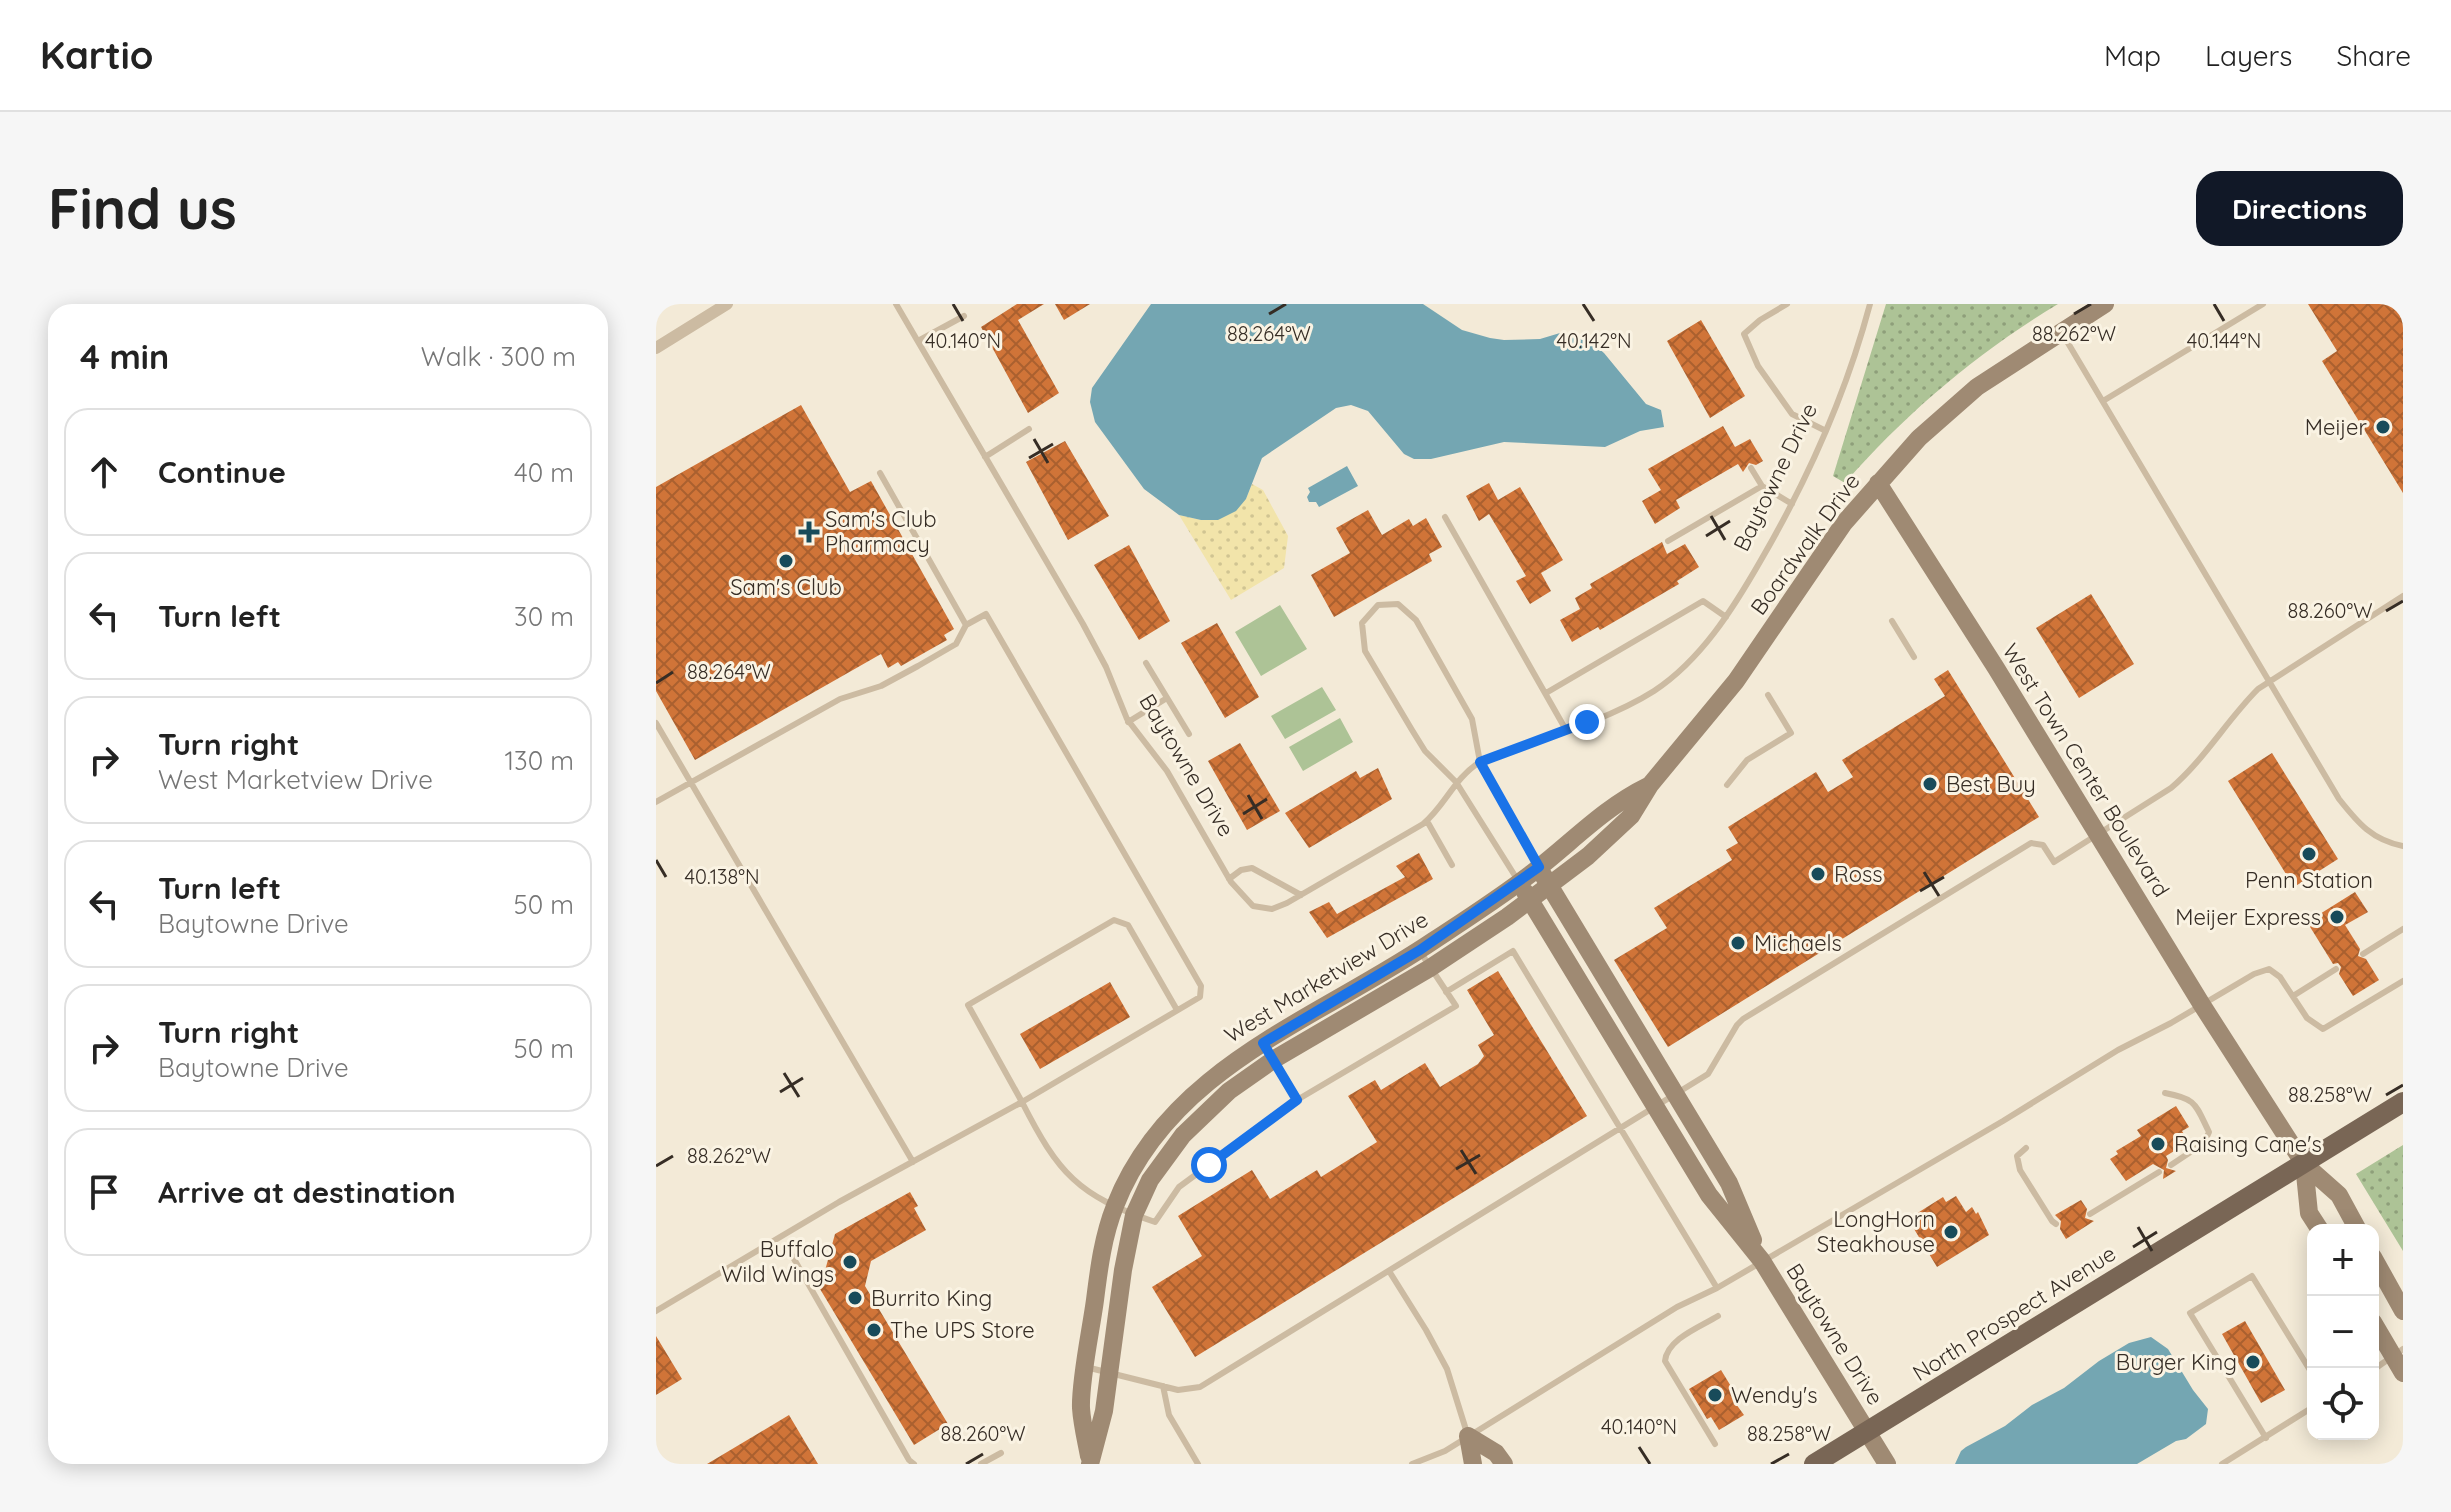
<!DOCTYPE html>
<html lang="en">
<head>
<meta charset="utf-8">
<style>
	:root { --surface:#fff; --page:#f6f6f6; --text:#222; --muted:#767676; --line:#e0e0e0; --accent:#111827 }
	body { margin:0; font-family:Quicksand,sans-serif; background:var(--page); color:var(--text) }
	.controls { position:absolute; right:24px; bottom:24px; display:grid; overflow:hidden; border-radius:16px; box-shadow:0 4px 20px #0003 }
	.controls button { width:72px; height:72px; display:grid; place-items:center; padding:0; border:0; border-bottom:2px solid var(--line); background:var(--surface); color:var(--text); font:40px sans-serif }
	.stop { position:absolute; width:24px; height:24px; margin:-18px; border:6px solid #1a73e8; border-radius:50%; background:#fff }
	.stop.end { background:#1a73e8; border-color:#fff; box-shadow:0 2px 8px #0008 }
	.list { margin:0; padding:0; list-style:none }
	h2 { display:flex; justify-content:space-between; align-items:center; height:104px; margin:0; padding:0 32px; font-size:34px }
	h2 small { font-size:26px; font-weight:400; color:var(--muted) }
	.list li { display:grid; grid-template-columns:52px 1fr auto; gap:24px; align-items:center; box-sizing:border-box; height:128px; margin:0 16px 16px; padding:0 16px; border:2px solid var(--line); border-radius:24px }
	.list b { display:block; font-size:30px; white-space:nowrap }
	.list p { margin:0; font-size:26px; white-space:nowrap; color:var(--muted) }
	.list em { font-size:26px; font-style:normal; color:var(--muted) }
	.icon { flex:none; width:44px; height:44px; fill:none; stroke:currentColor; stroke-width:2; stroke-linecap:round; stroke-linejoin:round }
	.map { position:relative; flex:none; width:1747px; height:1160px; overflow:hidden; border-radius:24px }
	header { display:flex; align-items:center; gap:48px; box-sizing:border-box; height:112px; padding:0 40px; background:var(--surface); border-bottom:2px solid var(--line) }
	header strong { font-size:38px }
	nav { display:flex; gap:44px; margin-inline-start:auto; font-size:28px }
	.intro { display:flex; align-items:center; justify-content:space-between; box-sizing:border-box; height:192px; padding:0 48px }
	h1 { margin:0; font-size:56px }
	.button { padding:20px 36px; border-radius:24px; background:var(--accent); color:#fff; font-size:28px; font-weight:700 }
	main { display:flex; gap:48px; padding:0 48px }
	aside { flex:1; background:var(--surface); border-radius:24px; box-shadow:0 4px 20px #0003 }
	.map>svg:first-child { display:block }
</style>
</head>
<body>
<header>
<strong>Kartio</strong>
<nav><a>Map</a><a>Layers</a><a>Share</a></nav>
</header>
<div class="intro"><h1>Find us</h1><a class="button">Directions</a></div>
<main>
<aside>
<h2>4 min<small>Walk · 300 m</small></h2>
<ul class="list">
<li><svg class="icon" aria-label="ahead" viewBox="0 0 24 24"><path d="M12 20V5M6 11l6-6 6 6"/></svg><div><b>Continue</b></div><em>40 m</em></li>
<li><svg class="icon" aria-label="left" viewBox="0 0 24 24"><path d="M17 20v-9H6M10 6l-5 5 5 5"/></svg><div><b>Turn left</b></div><em>30 m</em></li>
<li><svg class="icon" aria-label="right" viewBox="0 0 24 24"><path d="M7 20v-9h11M14 6l5 5-5 5"/></svg><div><b>Turn right</b><p>West Marketview Drive</p></div><em>130 m</em></li>
<li><svg class="icon" aria-label="left" viewBox="0 0 24 24"><path d="M17 20v-9H6M10 6l-5 5 5 5"/></svg><div><b>Turn left</b><p>Baytowne Drive</p></div><em>50 m</em></li>
<li><svg class="icon" aria-label="right" viewBox="0 0 24 24"><path d="M7 20v-9h11M14 6l5 5-5 5"/></svg><div><b>Turn right</b><p>Baytowne Drive</p></div><em>50 m</em></li>
<li><svg class="icon" aria-label="arrive" viewBox="0 0 24 24"><path d="M6 21V4h12l-3 4 3 4H6"/></svg><div><b>Arrive at destination</b></div></li>
</ul>
</aside>
<div class="map">
<svg width="1747" height="1160" viewBox="0 0 1747 1160">
	<defs>
		<pattern id="grass-dots" width="8" height="8" patternUnits="userSpaceOnUse" patternTransform="scale(2)"><rect width="8" height="8" fill="#adc396"/><path d="M2 2h.1M6 6h.1" fill="none" stroke="#8e9f7a" stroke-width="1.8" stroke-linecap="round"/></pattern>
		<pattern id="sand-dots" width="8" height="8" patternUnits="userSpaceOnUse" patternTransform="scale(2)"><rect width="8" height="8" fill="#f2e4aa"/><path d="M2 2h.1M6 6h.1" fill="none" stroke="#d0c492" stroke-width="1.8" stroke-linecap="round"/></pattern>
		<pattern id="building-cross-hatch" width="8" height="8" patternUnits="userSpaceOnUse" patternTransform="scale(2)"><rect width="8" height="8" fill="#d07438"/><path d="M0 0l8 8M0 8l8-8" fill="none" stroke="#aa602f"/></pattern>
	</defs>
	<rect width="100%" height="100%" fill="#f3ead7"/>
	<path fill="url(#grass-dots)" d="M1230,0H1402C1321,49 1251,108 1189,179L1177,172Z
		M1747,841V947L1700,870Z"/>
	<path fill="url(#sand-dots)" d="M596,180L607,186L632,232L628,264L575,296L523,211L545,216L590,195Z"/>
	<path fill="#adc396" d="M624,301L651,345L605,372L579,328Z
		M666,383L680,406L629,435L615,412Z
		M684,414L697,438L647,467L633,443Z"/>
	<path fill="#74a6b2" d="M495,0H767L806,26L834,34L848,36L884,35L904,29L919,30L934,37L948,49L990,100L1005,106L1008,123L984,127L949,143L848,138L775,155H758L748,150L712,107L695,101L680,104L606,154L590,195L580,207L562,216H545L523,211L488,185L439,118L434,98L436,84Z
		M691,162L702,182L663,203L660,198H653L651,193L654,188L652,184Z
		M1495,1033L1512,1045L1537,1086L1552,1105L1550,1120L1530,1135L1520,1137L1481,1160H1299L1305,1147L1310,1143L1349,1122L1376,1101L1408,1084L1443,1057L1473,1039Z"/>
	<path fill="url(#building-cross-hatch)" d="M361,0H388L362,16L403,89L372,109L325,23Z
		M399,0H434L408,16Z
		M1652,0H1747V189L1666,57L1681,47Z
		M1045,16L1089,92L1054,114L1011,37Z
		M145,101L194,188L215,177L298,325L288,331L291,336L245,362L242,358L232,364L225,350L39,456L0,387V183Z
		M1067,122L1079,143L1094,135L1107,157L1100,161L1093,159L1087,168L1082,160L1020,196L1024,204L999,220L986,197L1005,186L992,165Z
		M409,137L453,212L412,236L370,158Z
		M833,179L842,196L864,183L907,256L885,269L895,287L874,300L860,277L870,272L833,210L823,217L810,192Z
		M712,206L726,231L753,215L757,222L770,214L786,243L773,250L776,257L678,313L655,271L694,249L680,224Z
		M1006,238L1011,250L1029,240L1043,263L1021,277L1023,280L944,326L942,323L916,338L904,316L924,305L919,294L936,284L934,280Z
		M473,241L514,317L483,336L438,261Z
		M1435,290L1478,360L1423,394L1380,324Z
		M561,319L603,393L569,414L525,339Z
		M1292,366L1383,513L1012,743L958,656L1011,624L998,604L1076,556L1070,546L1082,539L1072,523L1160,468L1172,488L1197,473L1186,456L1289,392L1278,375Z
		M584,439L624,507L591,526L552,457Z
		M1616,449L1682,555L1638,583L1572,477Z
		M722,464L736,495L653,544L629,509L700,467L704,474Z
		M763,549L777,575L671,634L653,608L673,598L681,610L749,573L740,562Z
		M1699,588L1712,608L1689,621L1704,645L1702,652L1710,655L1723,676L1697,692L1683,670L1685,663L1682,659L1677,660L1651,618Z
		M842,667L931,812L539,1053L496,983L546,952L522,912L596,866L614,895L661,866L665,873L721,838L692,792L719,776L725,786L769,759L784,783L822,760L828,752L822,741L838,731L811,686Z
		M454,678L474,713L384,765L364,730Z
		M1520,802L1533,823L1526,827L1533,838L1510,852L1512,856L1510,864L1520,867L1507,875L1508,866L1497,860L1470,877L1454,855L1462,850L1460,847L1485,832L1481,826Z
		M254,888L262,902L258,904L270,926L215,957L209,982L292,1120L258,1141L164,985L179,930Z
		M1300,892L1310,908L1316,903L1320,910L1322,908L1333,931L1281,963L1252,915L1287,893L1290,898Z
		M1425,896L1431,905L1429,914L1438,917L1410,935L1404,925L1405,917L1399,911Z
		M1589,1017L1629,1086L1605,1099L1566,1030Z
		M0,1032L26,1075L0,1091Z
		M1065,1066L1084,1097L1080,1100L1088,1111L1063,1126L1055,1113L1051,1115L1033,1085Z
		M133,1111L162,1160H51Z"/>
	<g fill="none" stroke-linecap="round" stroke-linejoin="round">
		<path stroke="#ccbba2" stroke-width="6" d="M240,0L427,320L450,363L471,415L511,467L575,578L597,602L616,605L631,599L767,520C789,502 798,474 824,458C877,438 951,417 998,387C1045,356 1077,305 1105,256C1152,175 1190,90 1214,0
			M1131,0L1104,16L1088,30L1102,62L1136,110L1170,127
			M1406,29L1683,495C1702,519 1716,536 1747,542
			M262,37L308,12
			M1447,97L1607,0
			M329,153L373,125
			M1095,164L1106,182
			M224,169L310,321
			M789,213L910,426
			M1012,237L1106,182L1136,200
			M1236,317L1258,353
			M490,359L533,430
			M890,389L1047,297L1070,313
			M472,418L511,394
			M0,419L257,858
			M1071,481L1091,456L1135,429L1112,391
			M0,498L184,395L225,382L262,362L300,340L310,321L330,310L545,682L544,693L366,798L312,701L458,616L472,621L521,706
			M771,517L796,561
			M573,575L585,566L596,564L645,591
			M861,575L800,478L769,447L756,426L709,347L706,319L722,301L742,300L760,316L816,415L824,458L882,562
			M1707,650L1747,625
			M790,688L857,647L1061,984
			M1637,692L1680,665
			M609,741L641,796
			M1509,789C1541,795 1539,800 1553,828L1548,839L1515,861
			M1370,844L1361,852L1364,866L1396,917L1400,920
			M1434,910L1503,868
			M134,948L253,1156L258,1160
			M733,967L770,1026L791,1065L811,1129
			M0,1007L183,898L366,798C402,869 422,892 499,918L523,883L641,796L800,702L765,649
			M430,1063L522,1086L544,1083L1052,770L1081,721L1087,715L1375,539L1387,541L1398,558L1515,484C1548,456 1571,416 1602,385L1747,292
			M1717,1066L1747,1045
			M507,1082L513,1111L542,1160
			M1610,1134L1534,1009L1596,972L1657,1071
			M1059,1140L1009,1057C1011,1035 1044,1023 1062,1012
			M325,1160L345,1149
			M756,1160L789,1147L1021,1003L1061,984L1347,817L1462,746L1515,719L1598,670L1613,665L1624,673L1651,714L1667,725L1747,677
			M1566,1160L1657,1103"/>
		<path stroke="#ccbba2" stroke-width="12" d="M0,44L71,0"/>
		<path stroke="#9f8a73" stroke-width="18" d="M1222,179L1340,364L1546,701L1623,821L1648,860L1683,891L1702,926
			M887,571L1073,879L1097,936
			M869,588L1053,891L1106,957L1231,1160
			M1648,860L1653,909L1664,926
			M1717,953L1747,1007
			M1717,1018L1747,1069
			M812,1132L840,1149L848,1160
			M812,1132L817,1160
			M433,1152C430,1136 426,1120 425,1104C424,1076 435,1026 439,996C443,964 447,932 459,902C513,763 662,715 777,637C812,614 848,591 881,565C918,536 949,503 992,482
			M434,1160L448,1107L467,966L478,911L494,876L527,831L573,787L617,756L774,664L851,613L932,552L975,512L994,481L1080,377L1188,219L1263,134L1321,83L1449,0"/>
		<path stroke="#796655" stroke-width="20" d="M1158,1160L1747,798"/>
	</g>
	<g fill="none" stroke-linecap="round" stroke-linejoin="round">
		<path stroke="#1a73e8" stroke-width="10" d="M553,861L641,796L607,739L764,646L883,563L824,458L931,418"/>
	</g>
	<path fill="none" stroke="#362d25" stroke-width="3" d="M297,0L307,17M927,0L938,17M1558,0L1568,17M613,10L630,0M1418,10L1435,0M378,135L392,159M373,154L397,140M1055,212L1069,236M1050,232L1074,217M1730,307L1747,297M0,379L17,368M592,491L606,515M587,510L611,495M0,556L10,573M1268,568L1283,592M1264,587L1288,573M128,769L143,793M124,788L147,774M1730,791L1747,781M805,846L820,870M0,862L17,852M800,865L824,851M1482,923L1496,947M1477,943L1501,928M983,1143L994,1160M310,1160L327,1150M1115,1160L1133,1150"/>
	<g fill="#184b5a" stroke="#faf3e3" stroke-width="3">
		<circle cx="1727" cy="123" r="8"/>
		<path d="M149 216h8v8h8v8h-8v8h-8v-8h-8v-8h8z"/>
		<circle cx="130" cy="257" r="8"/>
		<circle cx="1274" cy="480" r="8"/>
		<circle cx="1653" cy="550" r="8"/>
		<circle cx="1162" cy="570" r="8"/>
		<circle cx="1681" cy="613" r="8"/>
		<circle cx="1082" cy="639" r="8"/>
		<circle cx="1502" cy="840" r="8"/>
		<circle cx="1295" cy="928" r="8"/>
		<circle cx="194" cy="958" r="8"/>
		<circle cx="199" cy="994" r="8"/>
		<circle cx="218" cy="1026" r="8"/>
		<circle cx="1597" cy="1058" r="8"/>
		<circle cx="1059" cy="1091" r="8"/>
	</g>
	<g text-anchor="middle" dominant-baseline="central" stroke-width="6" stroke-linejoin="round" paint-order="stroke">
		<g font-size="22" fill="#362d25" stroke="#faf3e3" text-anchor="start">
			<text x="1711" y="123" text-anchor="end">Meijer</text>
			<text x="169" y="215">Sam's Club<tspan x="169" dy="25">Pharmacy</tspan></text>
			<text x="130" y="283" text-anchor="middle">Sam's Club</text>
			<text x="1290" y="480">Best Buy</text>
			<text x="1178" y="570">Ross</text>
			<text x="1653" y="576" text-anchor="middle">Penn Station</text>
			<text x="1665" y="613" text-anchor="end">Meijer Express</text>
			<text x="1098" y="639">Michaels</text>
			<text x="1518" y="840">Raising Cane's</text>
			<text x="1279" y="915" text-anchor="end">LongHorn<tspan x="1279" dy="25">Steakhouse</tspan></text>
			<text x="178" y="945" text-anchor="end">Buffalo<tspan x="178" dy="25">Wild Wings</tspan></text>
			<text x="215" y="994">Burrito King</text>
			<text x="234" y="1026">The UPS Store</text>
			<text x="1581" y="1058" text-anchor="end">Burger King</text>
			<text x="1075" y="1091">Wendy's</text>
		</g>
		<g font-size="22" fill="#362d25" stroke="#faf3e3">
			<text transform="translate(1119 173) rotate(-64)">Baytowne Drive</text>
			<text transform="translate(1149 240) rotate(-54)">Boardwalk Drive</text>
			<text transform="translate(531 461) rotate(59)">Baytowne Drive</text>
			<text transform="translate(1430 466) rotate(58)">West Town Center Boulevard</text>
			<text transform="translate(670 673) rotate(-31)">West Marketview Drive</text>
			<text transform="translate(1358 1009) rotate(-32)">North Prospect Avenue</text>
			<text transform="translate(1179 1030) rotate(58)">Baytowne Drive</text>
		</g>
	</g>
	<g font-size="20" text-anchor="middle" fill="#362d25" stroke="#faf3e3" stroke-width="6" stroke-linejoin="round" paint-order="stroke">
		<text x="613" y="37">88.264°W</text>
		<text x="1418" y="37">88.262°W</text>
		<text x="307" y="44">40.140°N</text>
		<text x="938" y="44">40.142°N</text>
		<text x="1568" y="44">40.144°N</text>
		<text x="1674" y="314">88.260°W</text>
		<text x="73" y="375">88.264°W</text>
		<text x="66" y="580">40.138°N</text>
		<text x="1674" y="798">88.258°W</text>
		<text x="73" y="859">88.262°W</text>
		<text x="983" y="1130">40.140°N</text>
		<text x="327" y="1137">88.260°W</text>
		<text x="1133" y="1137">88.258°W</text>
	</g>
</svg>
<div class="controls">
<button>+</button>
<button>−</button>
<button><svg class="icon" aria-label="locate" viewBox="0 0 24 24"><circle cx="12" cy="12" r="6"/><path d="M12 2v4M12 18v4M2 12h4M18 12h4"/></svg></button>
</div>
<div class="stop" style="left:553px;top:861px"></div>
<div class="stop end" style="left:931px;top:418px"></div>
</div>
</main>
</body>
</html>
